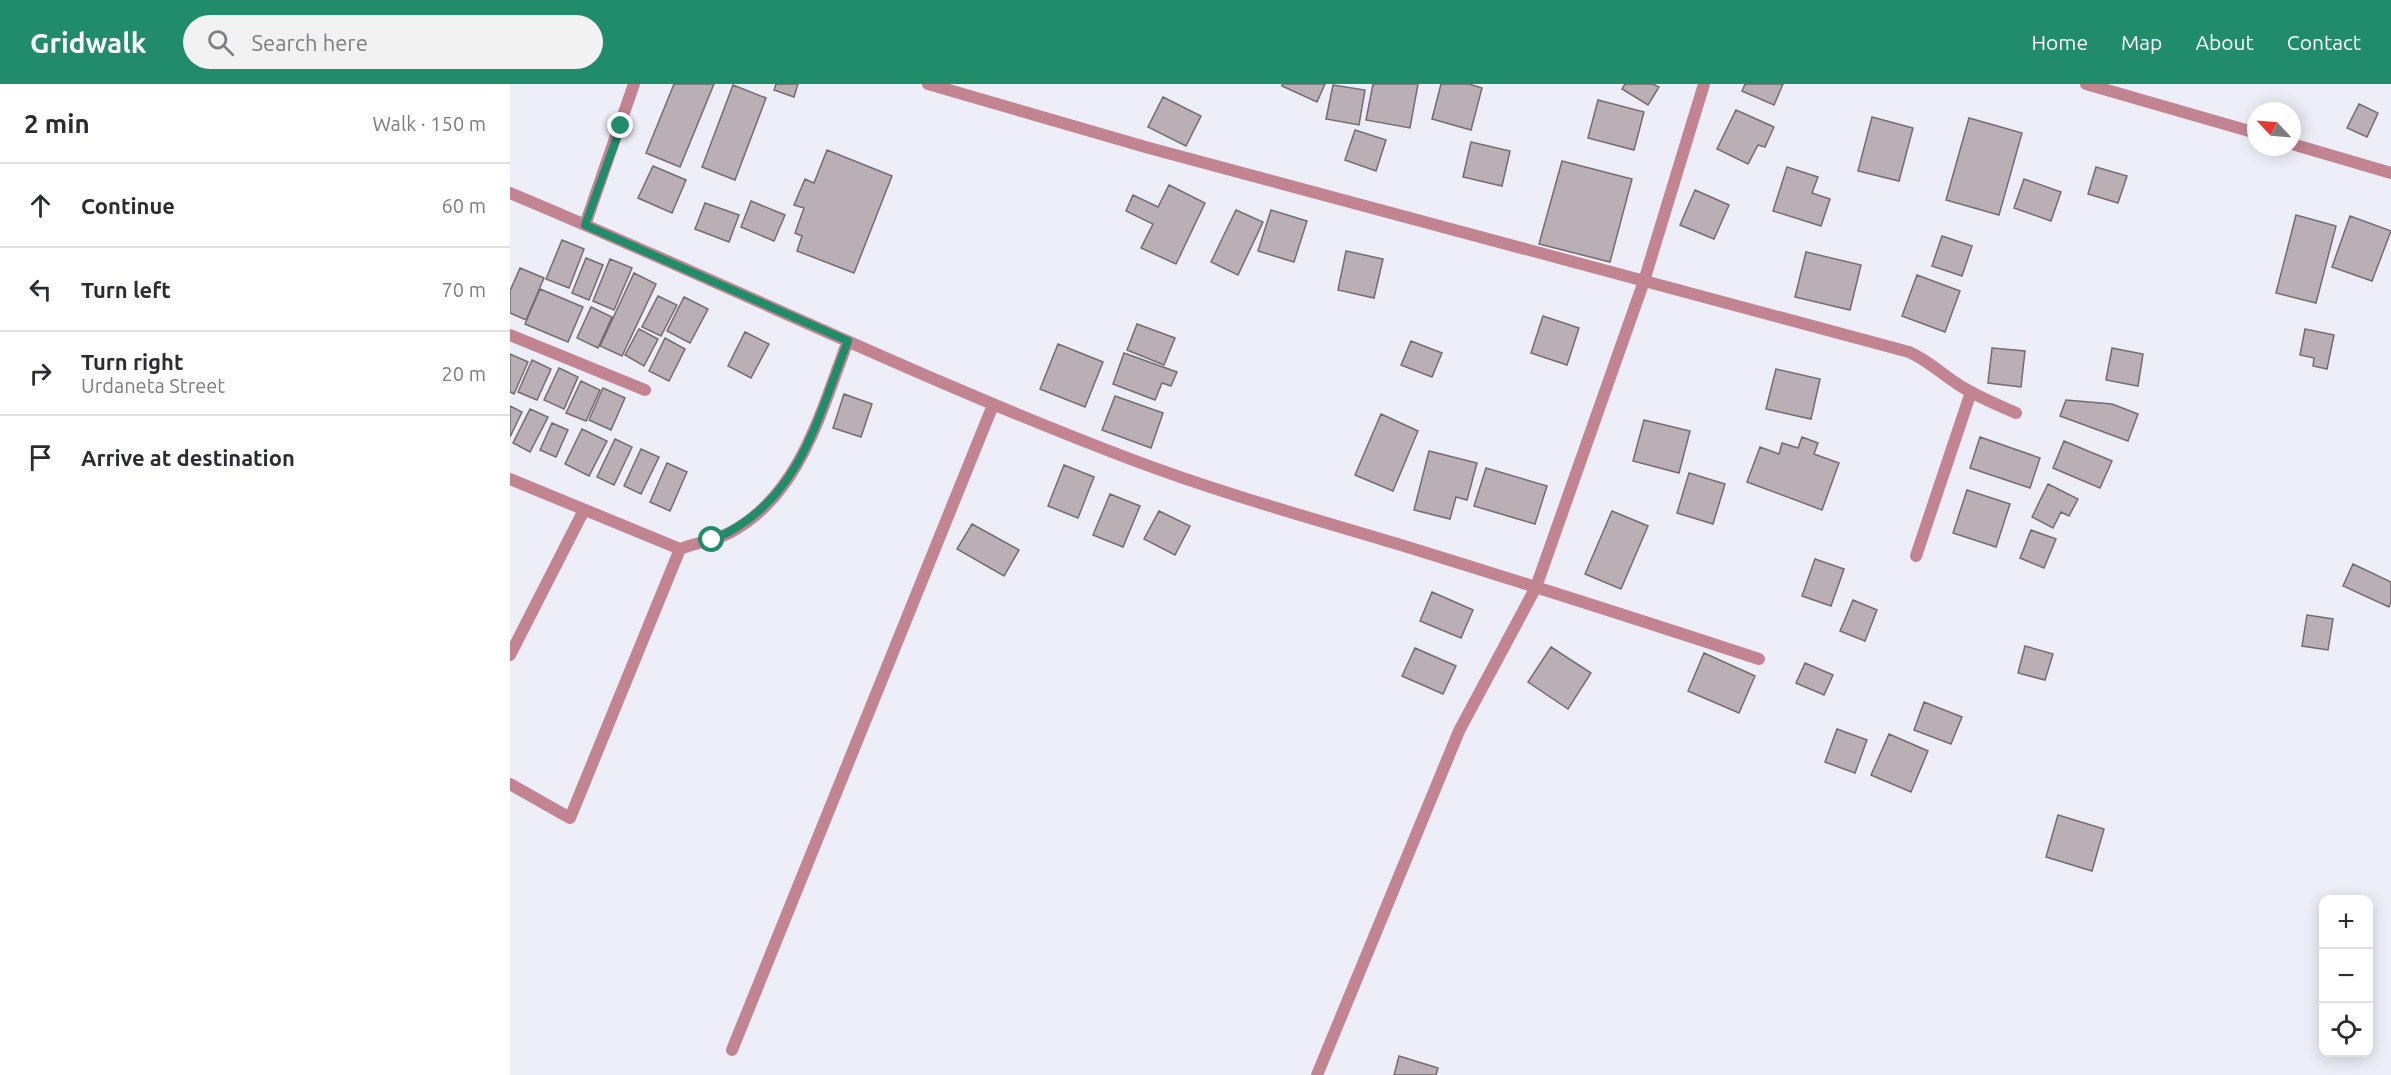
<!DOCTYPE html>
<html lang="en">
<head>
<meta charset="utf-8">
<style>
	:root { --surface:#fff; --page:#f2f2f3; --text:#2b2b33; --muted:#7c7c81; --line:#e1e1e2; --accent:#218c6a }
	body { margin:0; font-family:Ubuntu,sans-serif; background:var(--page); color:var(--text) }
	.controls { position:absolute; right:18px; bottom:18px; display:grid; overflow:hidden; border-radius:12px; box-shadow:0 3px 15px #0003 }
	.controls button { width:54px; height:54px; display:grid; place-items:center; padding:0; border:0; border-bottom:2px solid var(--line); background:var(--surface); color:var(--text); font:30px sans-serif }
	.compass { position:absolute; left:1737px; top:18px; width:54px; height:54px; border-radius:50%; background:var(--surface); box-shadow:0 3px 15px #0003; rotate:296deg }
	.stop { position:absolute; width:18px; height:18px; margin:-14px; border:4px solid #218c6a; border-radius:50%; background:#fff }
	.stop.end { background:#218c6a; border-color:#fff; box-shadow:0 2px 6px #0008 }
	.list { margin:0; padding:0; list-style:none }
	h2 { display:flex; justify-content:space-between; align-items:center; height:78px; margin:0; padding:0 24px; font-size:26px }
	h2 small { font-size:20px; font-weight:400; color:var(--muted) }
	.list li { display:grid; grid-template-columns:39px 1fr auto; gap:18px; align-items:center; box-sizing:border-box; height:84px; padding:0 24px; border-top:2px solid var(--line) }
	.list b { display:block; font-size:22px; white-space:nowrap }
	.list p { margin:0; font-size:20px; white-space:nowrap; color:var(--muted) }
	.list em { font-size:20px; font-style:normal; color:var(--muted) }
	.icon { flex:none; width:33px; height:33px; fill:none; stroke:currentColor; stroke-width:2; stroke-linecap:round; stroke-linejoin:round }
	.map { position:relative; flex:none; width:1881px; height:991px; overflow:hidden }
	header { display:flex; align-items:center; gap:36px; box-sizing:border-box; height:84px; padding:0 30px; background:var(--accent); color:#fff }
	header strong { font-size:28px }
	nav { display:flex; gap:33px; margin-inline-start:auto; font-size:21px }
	.search { width:420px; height:54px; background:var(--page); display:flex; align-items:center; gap:15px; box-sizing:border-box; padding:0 21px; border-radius:33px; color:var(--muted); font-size:22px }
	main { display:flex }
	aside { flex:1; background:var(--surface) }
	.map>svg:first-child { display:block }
</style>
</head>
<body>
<header>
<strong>Gridwalk</strong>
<div class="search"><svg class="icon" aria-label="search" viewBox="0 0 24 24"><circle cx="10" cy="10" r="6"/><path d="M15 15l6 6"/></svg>Search here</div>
<nav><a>Home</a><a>Map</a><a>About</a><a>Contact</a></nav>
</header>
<main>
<aside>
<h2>2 min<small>Walk · 150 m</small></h2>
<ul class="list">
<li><svg class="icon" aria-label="ahead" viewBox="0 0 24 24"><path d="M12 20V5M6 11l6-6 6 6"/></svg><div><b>Continue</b></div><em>60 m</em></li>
<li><svg class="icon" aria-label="left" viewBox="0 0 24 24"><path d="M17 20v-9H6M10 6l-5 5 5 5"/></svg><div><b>Turn left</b></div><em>70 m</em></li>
<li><svg class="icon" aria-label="right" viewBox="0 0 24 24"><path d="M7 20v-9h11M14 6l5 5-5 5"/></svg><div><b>Turn right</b><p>Urdaneta Street</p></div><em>20 m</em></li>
<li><svg class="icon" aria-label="arrive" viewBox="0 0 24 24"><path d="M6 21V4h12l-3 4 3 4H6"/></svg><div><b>Arrive at destination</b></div></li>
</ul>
</aside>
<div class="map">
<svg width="1881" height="991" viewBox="0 0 1881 991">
	<rect width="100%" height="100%" fill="#eeeef8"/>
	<path fill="#b9afb4" stroke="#746c70" stroke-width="1.5" d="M164,0H204L170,83L136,69Z
		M266,0H288L284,13L264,6Z
		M772,0H815L807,18L772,2Z
		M863,0H908L900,44L856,36Z
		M931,0H959L972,4L961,46L922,35Z
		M1115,0H1143L1149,3L1138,21L1112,5Z
		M1235,0H1273L1264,21L1232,7Z
		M223,1L256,14L225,96L192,83Z
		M823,1L855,6L849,41L816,35Z
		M653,13L691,32L676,62L638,43Z
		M1088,16L1134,28L1124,66L1078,54Z
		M1849,20L1868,29L1857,53L1837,44Z
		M1226,26L1264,43L1255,63L1248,61L1238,80L1207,65Z
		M1362,33L1403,44L1389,97L1348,87Z
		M1459,34L1512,49L1489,131L1436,116Z
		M845,46L876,56L866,87L835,76Z
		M961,58L1000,67L992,102L953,93Z
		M317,66L382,92L344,189L287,167L292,152L285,149L294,124L284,121L295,95L304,99Z
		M1052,77L1122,95L1100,178L1029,160Z
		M143,82L176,96L162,129L128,114Z
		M1277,83L1308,93L1302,109L1320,115L1311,142L1263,127Z
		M1586,83L1617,92L1608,119L1578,110Z
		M1514,95L1551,108L1541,137L1504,124Z
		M659,101L695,119L666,180L631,164L643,140L616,127L623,111L648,123Z
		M1185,106L1219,121L1204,155L1170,141Z
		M241,117L275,131L264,157L231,143Z
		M195,119L229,131L219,158L185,145Z
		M726,126L753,138L728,191L701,178Z
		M761,126L797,137L784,178L748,167Z
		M1786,131L1826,142L1806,219L1766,209Z
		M1840,132L1881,147L1862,197L1822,183Z
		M1432,152L1462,162L1452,192L1422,182Z
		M52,156L74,165L59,204L36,195Z
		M836,167L873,175L864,214L828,206Z
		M1296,168L1351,181L1340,226L1285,213Z
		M76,174L93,181L79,216L62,209Z
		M100,175L122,184L104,226L83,217Z
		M10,184L34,194L16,236L0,229V207Z
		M124,189L146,200L112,272L90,262Z
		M1407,191L1450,207L1435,248L1392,232Z
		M30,205L73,223L58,258L15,240Z
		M148,212L167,221L151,252L132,243Z
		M174,213L198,225L180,259L157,247Z
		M81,223L102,233L88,264L67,254Z
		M1033,232L1069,244L1057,281L1021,269Z
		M627,240L665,254L654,281L617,266Z
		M129,245L148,255L134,282L115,271Z
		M1795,245L1824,251L1817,285L1803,282L1804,274L1790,271Z
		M235,248L259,260L241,294L218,282Z
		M155,254L175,265L159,297L139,287Z
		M901,257L932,269L922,293L891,281Z
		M548,260L593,278L575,323L530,305Z
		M1482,264L1515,267L1511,303L1478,299Z
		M1602,264L1633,270L1628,302L1596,296Z
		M614,269L667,288L661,302L652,299L645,316L603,300Z
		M0,270L18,278L4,310L0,308Z
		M22,276L41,285L27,316L8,308Z
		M49,284L68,293L54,325L34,316Z
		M1266,285L1310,295L1301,335L1256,325Z
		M71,297L90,306L76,337L56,329Z
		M93,304L115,314L101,346L79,336Z
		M334,310L362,320L351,353L323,344Z
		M605,312L653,329L641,364L592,346Z
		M1556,316L1602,320L1628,330L1618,357L1550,332Z
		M0,322L12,328L0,353Z
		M20,325L38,333L20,368L3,359Z
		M871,330L908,347L883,407L845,391Z
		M1134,336L1180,347L1169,389L1123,377Z
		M42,339L58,346L46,373L30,366Z
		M72,345L97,357L79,392L55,380Z
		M1292,353L1308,359L1304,370L1329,379L1312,426L1237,398L1250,363L1269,370L1272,359L1288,364Z
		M1470,353L1530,374L1520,404L1460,384Z
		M105,355L122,363L104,401L87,393Z
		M1554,357L1602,377L1590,404L1543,384Z
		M131,365L149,373L131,410L114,402Z
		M919,367L967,379L957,416L946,413L940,435L904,426Z
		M157,379L177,388L160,427L140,418Z
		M554,381L584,393L568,434L538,422Z
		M976,384L1037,402L1025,440L964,422Z
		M1179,389L1215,400L1203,440L1167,429Z
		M1538,400L1568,415L1559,432L1551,428L1543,444L1522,433Z
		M1457,406L1500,420L1486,463L1443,449Z
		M600,410L630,422L613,463L583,451Z
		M649,427L680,442L665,471L634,455Z
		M1102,427L1138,442L1111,505L1075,490Z
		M462,440L509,466L494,492L447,465Z
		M1521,446L1546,455L1534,484L1510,474Z
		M1305,475L1334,485L1321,522L1292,512Z
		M1843,480L1881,498V518L1879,523L1833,502Z
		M922,508L963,526L951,554L910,537Z
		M1343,516L1367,526L1355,557L1330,547Z
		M1797,531L1823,535L1818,566L1792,562Z
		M1515,562L1543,570L1535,596L1508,589Z
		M1041,563L1081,589L1058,625L1018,598Z
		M905,564L946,582L933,610L892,592Z
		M1194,569L1245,592L1229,629L1178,607Z
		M1295,579L1323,591L1314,611L1286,599Z
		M1414,618L1452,633L1441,660L1404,646Z
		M1327,645L1357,656L1345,689L1315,678Z
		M1379,650L1418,667L1401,708L1361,691Z
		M1548,731L1594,745L1582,787L1536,773Z
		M889,972L928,984L926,991H884Z"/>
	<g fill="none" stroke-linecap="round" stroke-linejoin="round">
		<path stroke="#c28491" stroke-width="12" d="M418,0L639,64L1399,268C1419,277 1429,288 1446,299C1465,312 1486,320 1506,329
			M1576,0L1746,49
			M1782,60L1881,89
			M0,109C209,196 411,296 623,376C710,409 801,434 891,461C1011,498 1130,536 1249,575
			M75,141L124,0
			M0,251L135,306
			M0,395L170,465
			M1406,472L1461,308
			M0,571L74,426
			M0,700L60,734L170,465C187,458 205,457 221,448C291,410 311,326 338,257
			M222,966L483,321
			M807,991L949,647L1026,503L1134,197L1194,0"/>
	</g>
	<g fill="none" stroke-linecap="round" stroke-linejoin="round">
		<path stroke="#218c6a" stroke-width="8" d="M111,42L75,141L338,257C306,337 290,419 202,456"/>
	</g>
</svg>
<div class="controls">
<button>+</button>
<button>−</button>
<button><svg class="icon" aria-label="locate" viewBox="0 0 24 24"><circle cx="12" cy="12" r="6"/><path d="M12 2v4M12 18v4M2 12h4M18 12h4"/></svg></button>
</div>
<svg class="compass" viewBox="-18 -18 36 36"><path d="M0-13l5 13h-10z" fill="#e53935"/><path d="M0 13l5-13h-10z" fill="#7c7c81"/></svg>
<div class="stop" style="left:202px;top:456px"></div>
<div class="stop end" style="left:111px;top:42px"></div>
</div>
</main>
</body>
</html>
